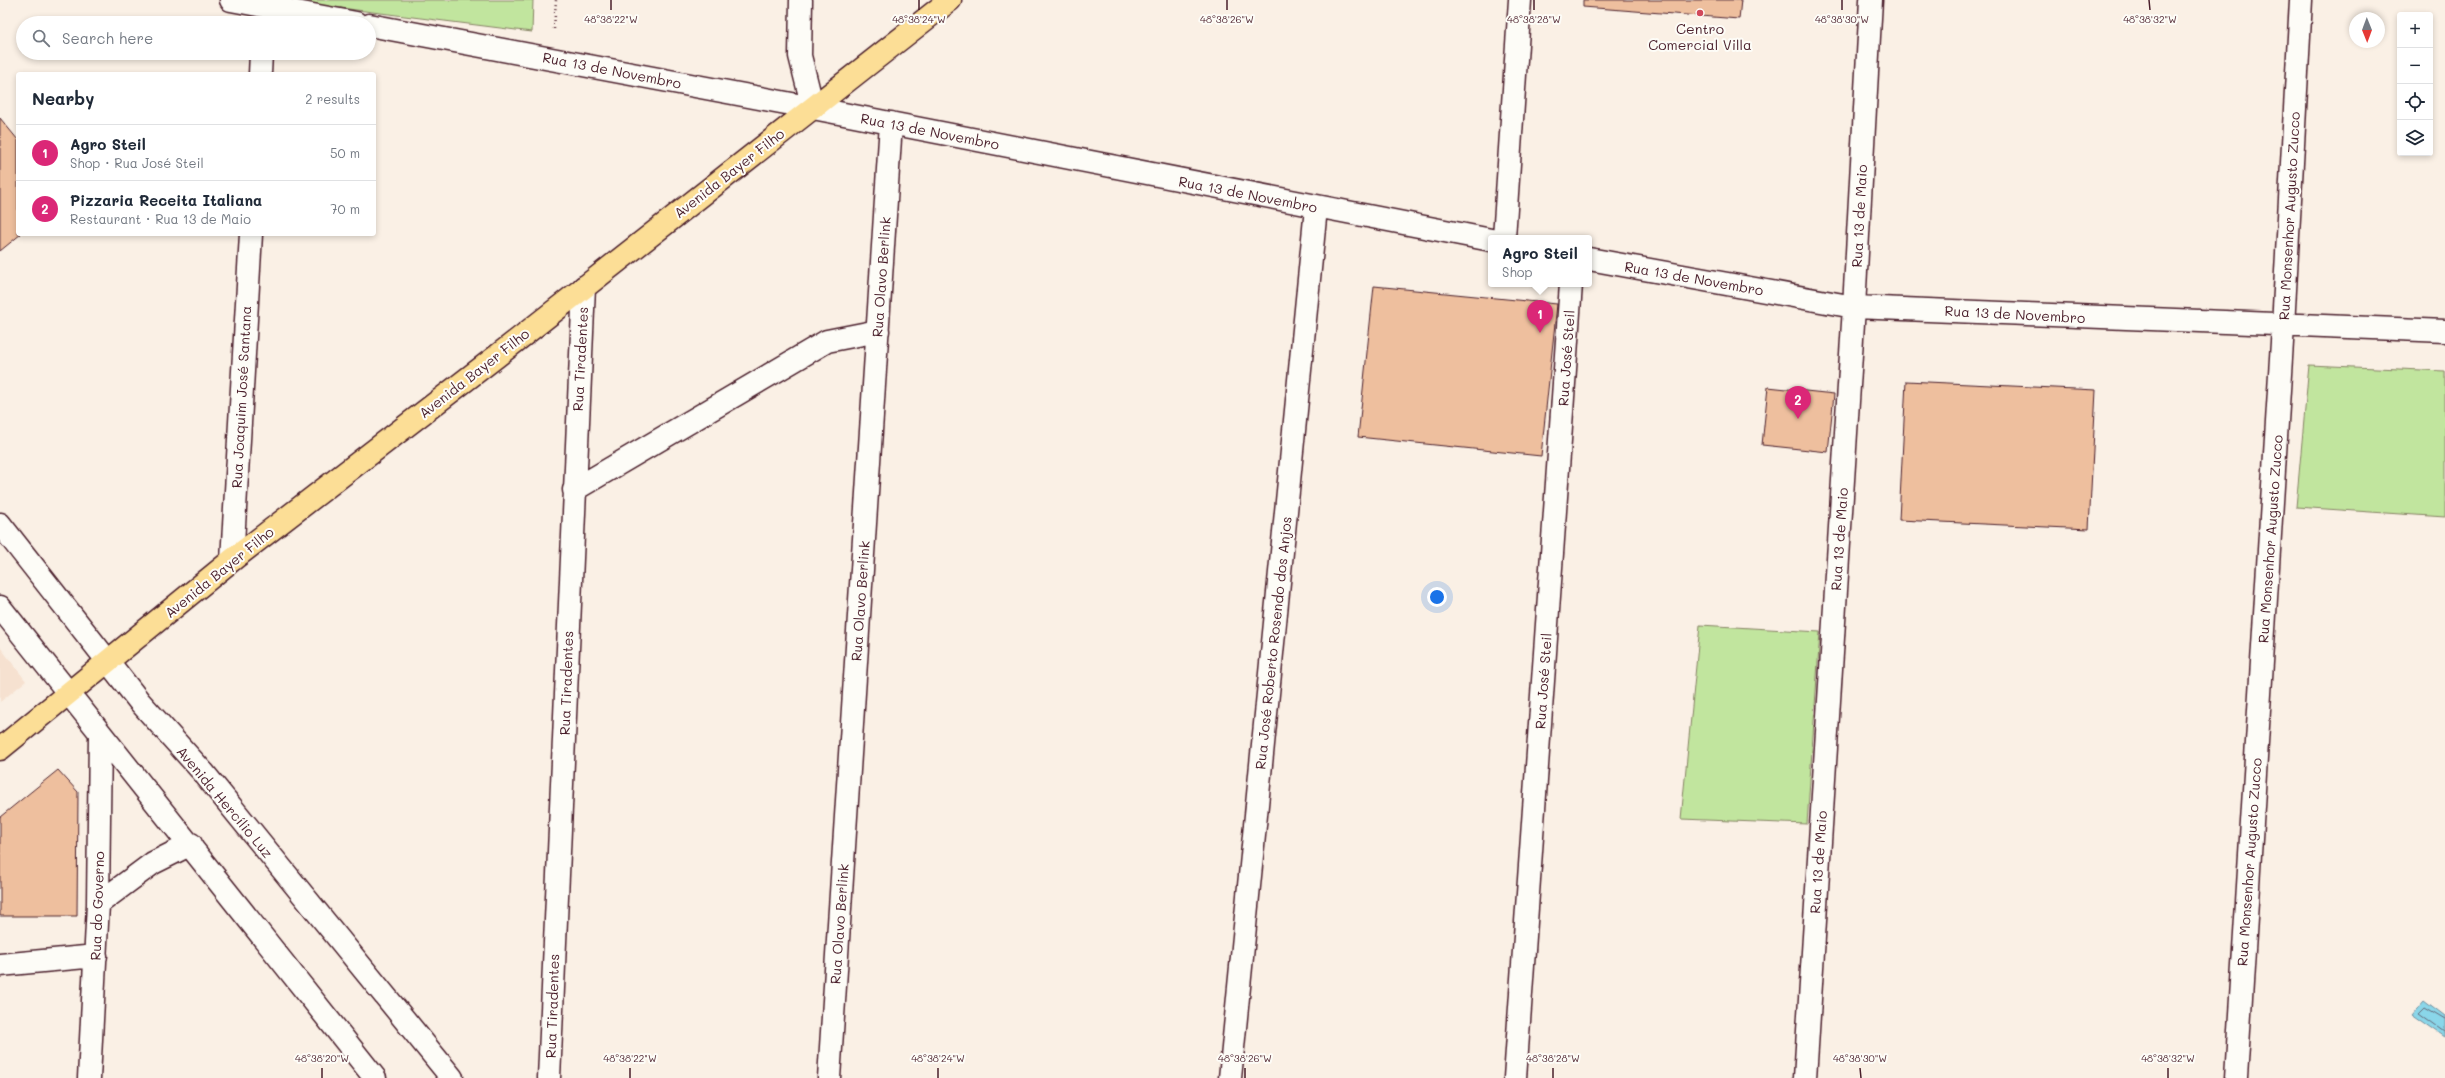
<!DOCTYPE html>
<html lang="en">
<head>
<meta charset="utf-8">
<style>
	:root { --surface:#fff; --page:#f6f6f7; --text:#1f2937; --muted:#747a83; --line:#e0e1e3; --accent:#db2777 }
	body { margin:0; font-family:Mali,sans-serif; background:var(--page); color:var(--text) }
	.controls { position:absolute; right:12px; top:12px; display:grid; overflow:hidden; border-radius:4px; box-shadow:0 2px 6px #0003 }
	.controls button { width:36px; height:36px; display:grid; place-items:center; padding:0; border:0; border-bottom:1px solid var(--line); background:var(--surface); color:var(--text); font:20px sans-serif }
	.compass { position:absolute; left:2349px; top:12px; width:36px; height:36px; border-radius:50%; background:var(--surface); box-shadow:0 2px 6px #0003; rotate:179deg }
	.you { position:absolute; left:1437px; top:597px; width:14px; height:14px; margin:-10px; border:3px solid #fff; border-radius:50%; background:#1a73e8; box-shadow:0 0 0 6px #1a73e833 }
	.badge { display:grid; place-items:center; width:26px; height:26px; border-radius:50%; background:var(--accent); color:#fff; font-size:13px; font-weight:700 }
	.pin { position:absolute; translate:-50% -33px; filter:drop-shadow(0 1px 2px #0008) }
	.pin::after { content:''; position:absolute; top:21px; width:14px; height:12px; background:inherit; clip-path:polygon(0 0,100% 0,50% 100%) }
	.popup { position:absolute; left:1488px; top:235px; width:104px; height:52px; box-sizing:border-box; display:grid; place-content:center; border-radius:4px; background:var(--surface); filter:drop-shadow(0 1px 3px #0005); font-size:13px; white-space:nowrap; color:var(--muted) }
	.popup b { font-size:15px; color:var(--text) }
	.popup::after { content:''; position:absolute; left:50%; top:100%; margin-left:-8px; border:8px solid transparent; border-top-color:var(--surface) }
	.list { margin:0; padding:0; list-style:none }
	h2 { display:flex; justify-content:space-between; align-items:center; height:52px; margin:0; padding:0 16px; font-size:17px }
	h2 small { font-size:13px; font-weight:400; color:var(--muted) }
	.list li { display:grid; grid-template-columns:26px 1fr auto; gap:12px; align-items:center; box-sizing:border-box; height:56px; padding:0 16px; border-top:1px solid var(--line) }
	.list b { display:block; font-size:15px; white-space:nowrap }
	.list p { margin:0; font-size:13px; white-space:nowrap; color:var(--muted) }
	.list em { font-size:13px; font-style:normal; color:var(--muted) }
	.icon { flex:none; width:22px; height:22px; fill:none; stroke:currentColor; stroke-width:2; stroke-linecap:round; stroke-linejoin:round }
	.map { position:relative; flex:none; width:2445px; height:1078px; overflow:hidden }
	.search { position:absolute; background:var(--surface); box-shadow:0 2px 6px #0003; left:16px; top:16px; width:360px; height:44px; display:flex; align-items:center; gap:10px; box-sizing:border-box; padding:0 14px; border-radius:22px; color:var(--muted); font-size:15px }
	.panel { position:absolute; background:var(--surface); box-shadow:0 2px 6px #0003; left:16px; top:72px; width:360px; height:164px; border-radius:4px }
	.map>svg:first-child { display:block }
</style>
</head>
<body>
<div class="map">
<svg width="2445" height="1078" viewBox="0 0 2445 1078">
	<rect width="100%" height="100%" fill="#faf0e5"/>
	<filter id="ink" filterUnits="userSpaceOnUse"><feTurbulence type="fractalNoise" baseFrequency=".025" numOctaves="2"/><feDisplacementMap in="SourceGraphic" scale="8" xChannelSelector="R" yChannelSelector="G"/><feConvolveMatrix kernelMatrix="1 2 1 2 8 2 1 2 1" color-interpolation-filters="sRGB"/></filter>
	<g filter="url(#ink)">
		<path fill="#f6e1d0" d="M0,647L26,681L0,702Z"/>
		<path fill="#c1e59e" stroke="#868264" d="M533,0L532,32L285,1L286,0Z
			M2309,365L2445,371V517L2296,507Z
			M1700,625L1820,632L1807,824L1681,819Z"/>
		<path fill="#8ad6e9" stroke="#708d9d" d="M2424,1000L2445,1016V1037L2412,1014Z"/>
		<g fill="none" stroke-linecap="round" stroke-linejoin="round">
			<path stroke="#646877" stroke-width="1" d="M2445,1019L2425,1007L2419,1013L2445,1032"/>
		</g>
		<path fill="#eebf9e" stroke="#4a1f2b" d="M1583,0H1741L1739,19L1583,7Z
			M0,118L18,140V234H21L0,251Z
			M1374,286L1557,304L1541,456L1358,437Z
			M1906,381L2096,390L2089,529L1899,520Z
			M1768,387L1834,394L1828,452L1762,445Z
			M58,770L78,792L77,916H0V817Z"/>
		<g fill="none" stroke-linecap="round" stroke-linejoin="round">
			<defs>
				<path id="minor" d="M231,0L356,23
					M801,0L800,56L813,108
					M369,25L813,108L1491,240
					M260,74L261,53
					M1504,238L1520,0
					M1589,259L1854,307L2445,331
					M574,490L827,341L878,331
					M0,524L139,701L203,772L452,1078
					M232,560L251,234
					M0,607L375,1078
					M98,904L153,863L191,844
					M0,965L96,956
					M89,1078L98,904L100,734
					M549,1078L584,287
					M829,1078L891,123
					M1230,1078L1316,208
					M1515,1078L1571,284
					M1805,1078L1854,307L1871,0
					M2236,1078L2283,326L2301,0"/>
				<path id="major" d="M0,749L232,560L497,356L950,0"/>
			</defs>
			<use href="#minor" stroke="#4a1f2b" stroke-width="25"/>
			<use href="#major" stroke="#4a1f2b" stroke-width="25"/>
			<path stroke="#4a1f2b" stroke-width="2.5" stroke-dasharray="1 3" stroke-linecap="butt" d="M554,29L556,0"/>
			<use href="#minor" stroke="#fdfcf7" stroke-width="22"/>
			<use href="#major" stroke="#fcde96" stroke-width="22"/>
		</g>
	</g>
	<path fill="none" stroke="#4a1f2b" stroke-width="1.5" d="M611,0V10M919,0V10M1227,0V10M1534,0V10M1842,0V10M2149,0L2150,10M322,1068V1078M630,1068V1078M938,1068V1078M1245,1068V1078M1553,1068V1078M1860,1068L1861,1078M2168,1068V1078"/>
	<circle fill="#d1495b" stroke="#fdfcf7" stroke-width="1.5" cx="1700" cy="13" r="4"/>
	<g text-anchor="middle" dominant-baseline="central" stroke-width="4" stroke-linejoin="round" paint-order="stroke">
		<g font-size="14" fill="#4a1f2b" stroke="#fdfcf7">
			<text x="1700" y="28">Centro<tspan x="1700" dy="16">Comercial Villa</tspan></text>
		</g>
		<g font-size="14" fill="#4a1f2b" stroke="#fdfcf7">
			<text transform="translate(612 70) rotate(11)">Rua 13 de Novembro</text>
			<text transform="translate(930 131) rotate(11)">Rua 13 de Novembro</text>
			<text transform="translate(729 173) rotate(-38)">Avenida Bayer Filho</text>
			<text transform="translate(1248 194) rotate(11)">Rua 13 de Novembro</text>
			<text transform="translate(1859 216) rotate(-87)">Rua 13 de Maio</text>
			<text transform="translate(2289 216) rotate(-87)">Rua Monsenhor Augusto Zucco</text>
			<text transform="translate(881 277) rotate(-86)">Rua Olavo Berlink</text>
			<text transform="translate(1694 278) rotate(10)">Rua 13 de Novembro</text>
			<text transform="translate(2015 314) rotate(3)">Rua 13 de Novembro</text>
			<text transform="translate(1566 358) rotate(-86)">Rua José Steil</text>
			<text transform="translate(580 359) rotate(-87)">Rua Tiradentes</text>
			<text transform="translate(474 373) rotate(-38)">Avenida Bayer Filho</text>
			<text transform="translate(241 397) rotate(-87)">Rua Joaquim José Santana</text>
			<text transform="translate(1839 539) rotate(-86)">Rua 13 de Maio</text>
			<text transform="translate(2270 539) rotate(-86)">Rua Monsenhor Augusto Zucco</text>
			<text transform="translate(219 572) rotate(-39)">Avenida Bayer Filho</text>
			<text transform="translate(860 601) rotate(-86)">Rua Olavo Berlink</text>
			<text transform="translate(1273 643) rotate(-84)">Rua José Roberto Rosendo dos Anjos</text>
			<text transform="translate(1543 681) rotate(-86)">Rua José Steil</text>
			<text transform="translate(566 683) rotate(-88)">Rua Tiradentes</text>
			<text transform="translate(225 802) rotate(50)">Avenida Hercílio Luz</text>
			<text transform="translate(1818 862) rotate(-86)">Rua 13 de Maio</text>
			<text transform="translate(2249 862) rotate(-86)">Rua Monsenhor Augusto Zucco</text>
			<text transform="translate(97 906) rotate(-88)">Rua do Governo</text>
			<text transform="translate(839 924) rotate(-86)">Rua Olavo Berlink</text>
			<text transform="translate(552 1006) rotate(-88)">Rua Tiradentes</text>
		</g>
	</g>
	<g font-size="10" text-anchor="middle" fill="#4a1f2b" stroke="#fdfcf7" stroke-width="4" stroke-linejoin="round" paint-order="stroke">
		<text x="611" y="23">48°38'22"W</text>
		<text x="919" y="23">48°38'24"W</text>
		<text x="1227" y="23">48°38'26"W</text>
		<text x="1534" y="23">48°38'28"W</text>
		<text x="1842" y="23">48°38'30"W</text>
		<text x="2150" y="23">48°38'32"W</text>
		<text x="322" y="1062">48°38'20"W</text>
		<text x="630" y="1062">48°38'22"W</text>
		<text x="938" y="1062">48°38'24"W</text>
		<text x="1245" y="1062">48°38'26"W</text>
		<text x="1553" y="1062">48°38'28"W</text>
		<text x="1860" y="1062">48°38'30"W</text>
		<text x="2168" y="1062">48°38'32"W</text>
	</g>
</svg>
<div class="controls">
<button>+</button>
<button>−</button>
<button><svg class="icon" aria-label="locate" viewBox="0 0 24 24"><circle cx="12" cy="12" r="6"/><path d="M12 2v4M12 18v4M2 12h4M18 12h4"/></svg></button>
<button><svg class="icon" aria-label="layers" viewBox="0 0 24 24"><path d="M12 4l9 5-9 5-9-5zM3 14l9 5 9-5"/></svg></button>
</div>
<svg class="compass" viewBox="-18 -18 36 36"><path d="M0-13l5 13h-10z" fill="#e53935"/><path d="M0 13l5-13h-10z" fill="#747a83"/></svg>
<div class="you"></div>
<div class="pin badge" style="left:1540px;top:333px">1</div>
<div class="popup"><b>Agro Steil</b>Shop</div>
<div class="pin badge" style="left:1798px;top:419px">2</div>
<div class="search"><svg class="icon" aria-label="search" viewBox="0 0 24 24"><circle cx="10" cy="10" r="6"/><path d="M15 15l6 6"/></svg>Search here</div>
<section class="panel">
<h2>Nearby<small>2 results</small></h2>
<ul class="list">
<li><span class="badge">1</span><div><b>Agro Steil</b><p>Shop · Rua José Steil</p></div><em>50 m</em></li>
<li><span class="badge">2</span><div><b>Pizzaria Receita Italiana</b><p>Restaurant · Rua 13 de Maio</p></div><em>70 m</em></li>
</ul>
</section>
</div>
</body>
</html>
